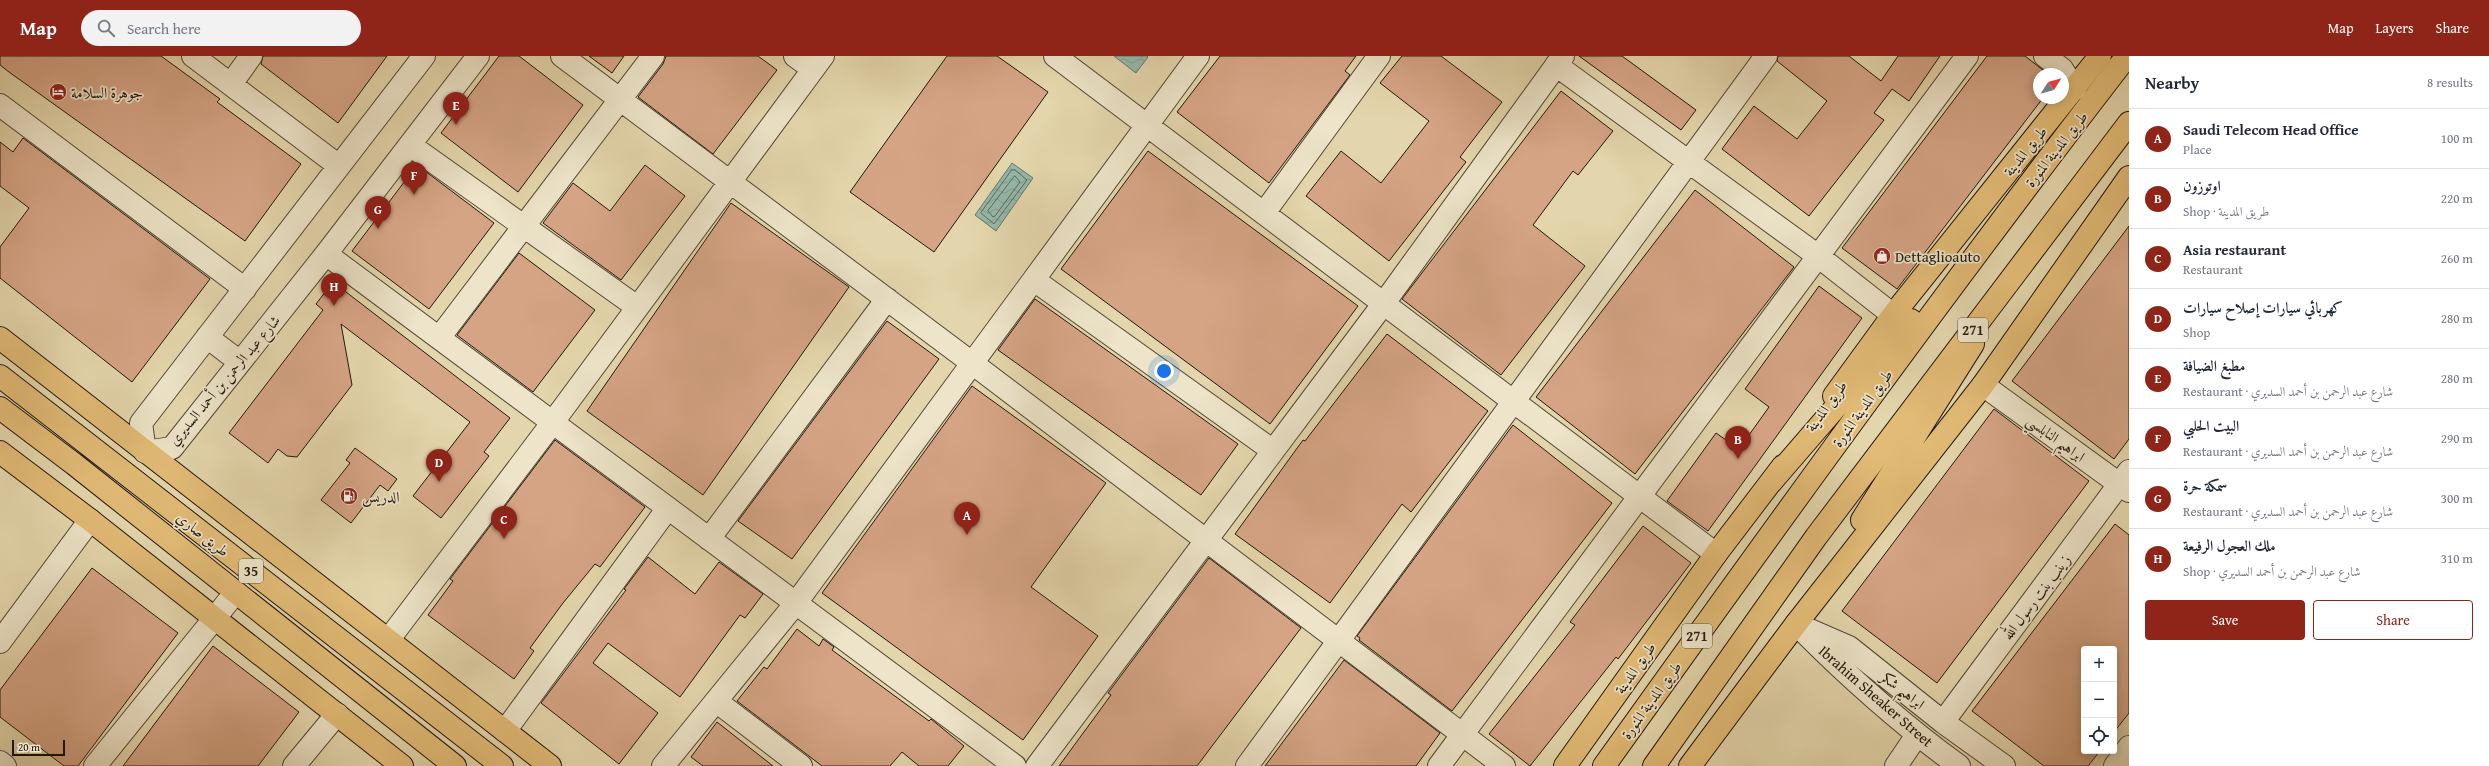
<!DOCTYPE html>
<html lang="en">
<head>
<meta charset="utf-8">
<style>
	:root { --surface:#fff; --page:#f2f2f3; --text:#1f2937; --muted:#747a83; --line:#e0e1e3; --accent:#8f2418 }
	body { margin:0; font-family:"Gentium Book Plus",Amiri,serif; background:var(--page); color:var(--text) }
	.controls { position:absolute; right:12px; bottom:12px; display:grid; overflow:hidden; border-radius:4px; box-shadow:0 2px 10px #0003 }
	.controls button { width:36px; height:36px; display:grid; place-items:center; padding:0; border:0; border-bottom:1px solid var(--line); background:var(--surface); color:var(--text); font:20px sans-serif }
	.compass { position:absolute; left:2033px; top:12px; width:36px; height:36px; border-radius:50%; background:var(--surface); box-shadow:0 2px 10px #0003; rotate:54deg }
	.scale { position:absolute; left:12px; bottom:10px; width:53px; box-sizing:border-box; padding-left:4px; border:2px solid #22170c; border-top:0; font-size:11px; line-height:14px; white-space:nowrap; color:#22170c; -webkit-text-stroke:3px #ede4c9; paint-order:stroke }
	.you { position:absolute; left:1164px; top:315px; width:14px; height:14px; margin:-10px; border:3px solid #fff; border-radius:50%; background:#1a73e8; box-shadow:0 0 0 6px #1a73e833 }
	.badge { display:grid; place-items:center; width:26px; height:26px; border-radius:50%; background:var(--accent); color:#fff; font-size:13px; font-weight:700 }
	.pin { position:absolute; translate:-50% -33px; filter:drop-shadow(0 1px 2px #0008) }
	.pin::after { content:''; position:absolute; top:21px; width:14px; height:12px; background:inherit; clip-path:polygon(0 0,100% 0,50% 100%) }
	.list { margin:0; padding:0; list-style:none }
	h2 { display:flex; justify-content:space-between; align-items:center; height:52px; margin:0; padding:0 16px; font-size:17px }
	h2 small { font-size:13px; font-weight:400; color:var(--muted) }
	.list li { display:grid; grid-template-columns:26px 1fr auto; gap:12px; align-items:center; box-sizing:border-box; height:60px; padding:0 16px; border-top:1px solid var(--line) }
	.list b { display:block; font-size:15px; white-space:nowrap }
	.list p { margin:0; font-size:13px; white-space:nowrap; color:var(--muted) }
	.list em { font-size:13px; font-style:normal; color:var(--muted) }
	.actions { display:flex; gap:8px; padding:12px 16px }
	.actions a { flex:1; padding:9px 0; border:1px solid var(--accent); border-radius:4px; text-align:center; font-size:14px; color:var(--accent) }
	.actions .main { background:var(--accent); color:#fff }
	.icon { flex:none; width:22px; height:22px; fill:none; stroke:currentColor; stroke-width:2; stroke-linecap:round; stroke-linejoin:round }
	.map { position:relative; flex:none; width:2129px; height:710px; overflow:hidden }
	header { display:flex; align-items:center; gap:24px; box-sizing:border-box; height:56px; padding:0 20px; background:var(--accent); color:#fff }
	header strong { font-size:19px }
	nav { display:flex; gap:22px; margin-inline-start:auto; font-size:14px }
	.search { width:280px; height:36px; background:var(--page); display:flex; align-items:center; gap:10px; box-sizing:border-box; padding:0 14px; border-radius:22px; color:var(--muted); font-size:15px }
	main { display:flex }
	aside { flex:1; background:var(--surface) }
	.map>svg:first-child { display:block }
</style>
</head>
<body>
<header>
<strong>Map</strong>
<div class="search"><svg class="icon" aria-label="search" viewBox="0 0 24 24"><circle cx="10" cy="10" r="6"/><path d="M15 15l6 6"/></svg>Search here</div>
<nav><a>Map</a><a>Layers</a><a>Share</a></nav>
</header>
<main>
<div class="map">
<svg width="2129" height="710" viewBox="0 0 2129 710">
	<defs>
		<pattern id="water-waves" width="16" height="10" patternUnits="userSpaceOnUse"><rect width="16" height="10" fill="#95b9ab"/><path d="M0 5q4-4 8 0t8 0" fill="none" stroke="#809e92"/></pattern>
	</defs>
	<rect width="100%" height="100%" fill="#e4d6ac"/>
	<filter id="stains"><feTurbulence type="fractalNoise" baseFrequency=".005" numOctaves="4"/><feColorMatrix values="0 0 0 0 .2 0 0 0 0 .09 0 0 0 0 .02 0 0 0 .5 -.17"/></filter>
	<radialGradient id="worn" r=".72"><stop offset=".6" stop-color="#630" stop-opacity="0"/><stop offset="1" stop-color="#630" stop-opacity=".3"/></radialGradient>
	<path fill="url(#water-waves)" stroke="#67786b" d="M1114,0H1147L1148,1L1136,17Z
		M1012,107L1033,122L996,175L975,159Z"/>
	<g fill="none" stroke-linecap="round" stroke-linejoin="round">
		<path stroke="#5c685c" stroke-width="1" d="M1012,114H1015L1027,124L994,168L981,157Z
			M1015,120L1020,126L995,160L993,161L988,155Z"/>
	</g>
	<path fill="#d5a485" stroke="#22170c" d="M0,0H161L220,43L217,46L301,108L245,185L9,16L0,9Z
		M263,0H387L338,67L261,8Z
		M499,0H519L583,49L518,136L441,77Z
		M589,0H624L612,17Z
		M666,0H758L777,14L713,98L638,41L663,8Z
		M947,0H997L1048,36L934,196L850,136Z
		M1220,0H1356L1345,15L1350,19L1269,127L1177,56Z
		M1402,0H1441L1502,46L1460,101L1466,106L1389,205L1306,140L1341,95L1381,127L1429,65L1380,27Z
		M1579,0H1622L1696,54L1681,74Z
		M1778,0H1849L1881,25L1898,0H1940L1909,45L1892,33L1874,57L1884,64L1809,160L1722,93L1754,50L1797,83L1827,45L1777,5Z
		M1987,0H2025L2048,18H2039V42H2043L1897,233L1842,192Z
		M1561,35L1613,75L1578,119L1573,115L1533,169L1585,210L1501,319L1402,243Z
		M23,82L210,223L132,326L0,222V191L29,152L0,130V86L13,96Z
		M1148,95L1358,250L1270,368L1061,213Z
		M417,109L494,167L429,253L352,195Z
		M645,109L685,140L621,224L543,167L573,127L610,155Z
		M1695,134L1794,211L1635,418L1536,341Z
		M731,147L849,231L703,439L587,355Z
		M2129,170V383L2114,403L2012,325Z
		M519,197L595,254L533,336L457,279Z
		M333,226L510,362L484,396L489,400L441,462L413,440L470,366L341,268L352,329L297,401L287,400L278,393L268,407L229,377L323,254L316,248Z
		M1819,230L1862,262L1708,475L1667,445L1716,377L1739,393L1769,351L1745,333Z
		M1035,243L1238,388L1201,439L998,294Z
		M887,265L939,303L792,503L738,465Z
		M1387,278L1488,355L1411,456L1402,448L1330,547L1235,478L1303,384L1305,385Z
		M972,330L1106,427L1031,531L1098,580L1023,684L822,537Z
		M1994,353L2089,425L1937,627L1842,555Z
		M1513,369L1612,447L1452,655L1359,584L1360,582L1357,580Z
		M555,384L645,451L600,511L595,508L563,547L530,592L534,595L514,623L428,559L453,525L450,523Z
		M355,392L397,423L388,435L380,429L351,467L321,444L350,407L346,404Z
		M2115,468L2129,479V657L2114,676V593H2084V695H2100L2088,710H2044L1972,655Z
		M1643,470L1691,507L1618,603L1616,601L1530,710L1489,678L1575,569L1570,566Z
		M648,501L695,538L719,506L763,538L745,562L740,559L680,641L608,587L593,607L658,657L619,708L541,647L626,534L624,533Z
		M1209,502L1301,572L1197,710H1059L1111,639L1108,637Z
		M92,512L178,577L78,710H64L0,661V634Z
		M797,573L819,590L823,583L834,591L832,594L929,665L931,663L964,690L948,710H919L902,696L890,710H822L737,645L764,611L767,613Z
		M213,590L299,656L258,710H123Z
		M1344,604L1440,677L1416,710H1265Z
		M717,666L750,692L773,710H703L691,701Z"/>
	<g fill="none" stroke-linecap="round" stroke-linejoin="round">
		<defs>
			<path id="minor" d="M193,0L339,110
				M424,0L141,367L145,396L172,392L326,198L478,0
				M562,0L972,307L1504,710
				M795,0L813,13
				M1055,0L1716,498
				M2045,0L2062,13L2075,33
				M1556,9L1818,200L1893,259
				M231,28L251,0
				M0,49L245,233
				M410,89L637,251
				M1264,157L1379,0
				M326,198L1015,710
				M1034,224L1272,394
				M207,281L240,306
				M439,282L653,0
				M1983,329L2129,435
				M709,483L887,243
				M1796,568L1849,591L1943,666L2004,710
				M1805,577C1853,625 1904,670 1959,710
				M389,583L553,366L823,0
				M0,586L90,464
				M716,645L801,710
				M1943,666L2129,415
				M505,675L668,452
				M0,706L5,710
				M95,710L235,537
				M294,710L337,658
				M663,710L796,547L1198,0
				M1037,710L1384,247L1563,0
				M1247,710L1766,0
				M1439,710L1967,0
				M1896,710L1917,679
				M2115,710L2129,691"/>
			<path id="major" d="M0,282L550,710
				M0,320L502,710
				M1834,340L1893,259L2100,0
				M0,352L74,408L455,710
				M0,396L90,464L402,710
				M1862,464L1973,288
				M1565,710L1716,498L1783,410
				M1690,710L1796,568L1983,329L2129,121"/>
			<path id="highway" d="M1772,425L1911,264
				M1604,710C1775,471 1947,233 2127,0
				M1654,710L1816,481L2129,67"/>
		</defs>
		<use href="#minor" stroke="#524734" stroke-width="24"/>
		<use href="#major" stroke="#22170c" stroke-width="24"/>
		<use href="#highway" stroke="#22170c" stroke-width="24"/>
		<use href="#minor" stroke="#ede4c9" stroke-width="22"/>
		<use href="#major" stroke="#e2bb76" stroke-width="22"/>
		<use href="#highway" stroke="#e2bb76" stroke-width="22"/>
	</g>
	<defs>
		<symbol id="hotel-disc" viewBox="-11 -11 22 22"><circle r="9.5" fill="#8f2418" stroke="#ede4c9"/><path d="M-6-4.5h1.5V1H6V5H4.5V3h-9V5H-6ZM-4 0a1.8 1.8 0 1 1 3.6 0ZM.5 0V-2.5h3Q6-2.5 6 0Z" fill="#fff"/></symbol>
		<symbol id="shop-disc" viewBox="-11 -11 22 22"><circle r="9.5" fill="#8f2418" stroke="#ede4c9"/><path d="M-5-2.5h2.3a2.7 3.5 0 0 1 5.4 0H5L5.5 6h-11ZM-1.5-2.5h3a1.5 2.3 0 0 0-3 0Z" fill="#fff"/></symbol>
		<symbol id="fuel-disc" viewBox="-11 -11 22 22"><circle r="9.5" fill="#8f2418" stroke="#ede4c9"/><path d="M-5.5-6h7V0h2V4h1.3V-2.5L3-4.5l.8-.8L6-3V5H2.5V1h-1V6h-7ZM-4.2-4.7v3.2H.2V-4.7Z" fill="#fff"/></symbol>
	</defs>
	<g fill-rule="evenodd">
		<use href="#hotel-disc" x="48" y="26" width="20" height="20"/>
		<use href="#shop-disc" x="1872" y="190" width="20" height="20"/>
		<use href="#fuel-disc" x="339" y="430" width="20" height="20"/>
	</g>
	<g text-anchor="middle" dominant-baseline="central" stroke-width="3.5" stroke-linejoin="round" paint-order="stroke">
		<g fill="#ede4c9" stroke="#5f5445" stroke-width="1">
			<rect x="1958" y="262" width="30" height="24" rx="3"/>
			<rect x="239" y="503" width="24" height="24" rx="3"/>
			<rect x="1682" y="568" width="30" height="24" rx="3"/>
		</g>
		<g font-size="14" font-weight="bold" fill="#22170c">
			<text x="1973" y="274">271</text>
			<text x="251" y="515">35</text>
			<text x="1697" y="580">271</text>
		</g>
		<g font-size="15" fill="#22170c" stroke="#ede4c9" text-anchor="start">
			<text x="71" y="36">جوهرة السلامة</text>
			<text x="1895" y="200">Dettaglioauto</text>
			<text x="362" y="440">الدريس</text>
		</g>
		<g font-size="15" fill="#22170c" stroke="#ede4c9">
			<text transform="translate(2056 93) rotate(-52)">طريق المدينة المنورة</text>
			<text transform="translate(2025 95) rotate(-51)">طريق المدينة</text>
			<text transform="translate(224 324) rotate(-50)">شارع عبد الرحمن بن أحمد السديري</text>
			<text transform="translate(1826 350) rotate(-54)">طريق المدينة</text>
			<text transform="translate(1862 352) rotate(-54)">طريق المدينة المنورة</text>
			<text transform="translate(2056 382) rotate(36)">ابراهيم النابلسي</text>
			<text transform="translate(203 478) rotate(38)">طريق صاري</text>
			<text transform="translate(2036 541) rotate(-53)">زينب بنت رسول الله</text>
			<text transform="translate(1635 612) rotate(-55)">طريق المدينة</text>
			<text transform="translate(1903 634) rotate(38)">ابراهيم شكر</text>
			<text transform="translate(1876 640) rotate(41)">Ibrahim Sheaker Street</text>
			<text transform="translate(1651 644) rotate(-54)">طريق المدينة المنورة</text>
		</g>
	</g>
	<rect width="100%" height="100%" filter="url(#stains)"/>
	<rect width="100%" height="100%" fill="url(#worn)"/>
</svg>
<div class="controls">
<button>+</button>
<button>−</button>
<button><svg class="icon" aria-label="locate" viewBox="0 0 24 24"><circle cx="12" cy="12" r="6"/><path d="M12 2v4M12 18v4M2 12h4M18 12h4"/></svg></button>
</div>
<svg class="compass" viewBox="-18 -18 36 36"><path d="M0-13l5 13h-10z" fill="#e53935"/><path d="M0 13l5-13h-10z" fill="#747a83"/></svg>
<div class="scale">20 m</div>
<div class="you"></div>
<div class="pin badge" style="left:967px;top:479px">A</div>
<div class="pin badge" style="left:1738px;top:403px">B</div>
<div class="pin badge" style="left:504px;top:483px">C</div>
<div class="pin badge" style="left:439px;top:426px">D</div>
<div class="pin badge" style="left:456px;top:69px">E</div>
<div class="pin badge" style="left:414px;top:139px">F</div>
<div class="pin badge" style="left:378px;top:173px">G</div>
<div class="pin badge" style="left:334px;top:250px">H</div>
</div>
<aside>
<h2>Nearby<small>8 results</small></h2>
<ul class="list">
<li><span class="badge">A</span><div><b>Saudi Telecom Head Office</b><p>Place</p></div><em>100 m</em></li>
<li><span class="badge">B</span><div><b>اوتوزون</b><p>Shop · طريق المدينة</p></div><em>220 m</em></li>
<li><span class="badge">C</span><div><b>Asia restaurant</b><p>Restaurant</p></div><em>260 m</em></li>
<li><span class="badge">D</span><div><b>كهربائي سيارات إصلاح سيارات</b><p>Shop</p></div><em>280 m</em></li>
<li><span class="badge">E</span><div><b>مطبغ الضيافة</b><p>Restaurant · شارع عبد الرحمن بن أحمد السديري</p></div><em>280 m</em></li>
<li><span class="badge">F</span><div><b>البيت الحلبي</b><p>Restaurant · شارع عبد الرحمن بن أحمد السديري</p></div><em>290 m</em></li>
<li><span class="badge">G</span><div><b>سمكة حرة</b><p>Restaurant · شارع عبد الرحمن بن أحمد السديري</p></div><em>300 m</em></li>
<li><span class="badge">H</span><div><b>ملك العجول الرفيعة</b><p>Shop · شارع عبد الرحمن بن أحمد السديري</p></div><em>310 m</em></li>
</ul>
<div class="actions"><a class="main">Save</a><a>Share</a></div>
</aside>
</main>
</body>
</html>
